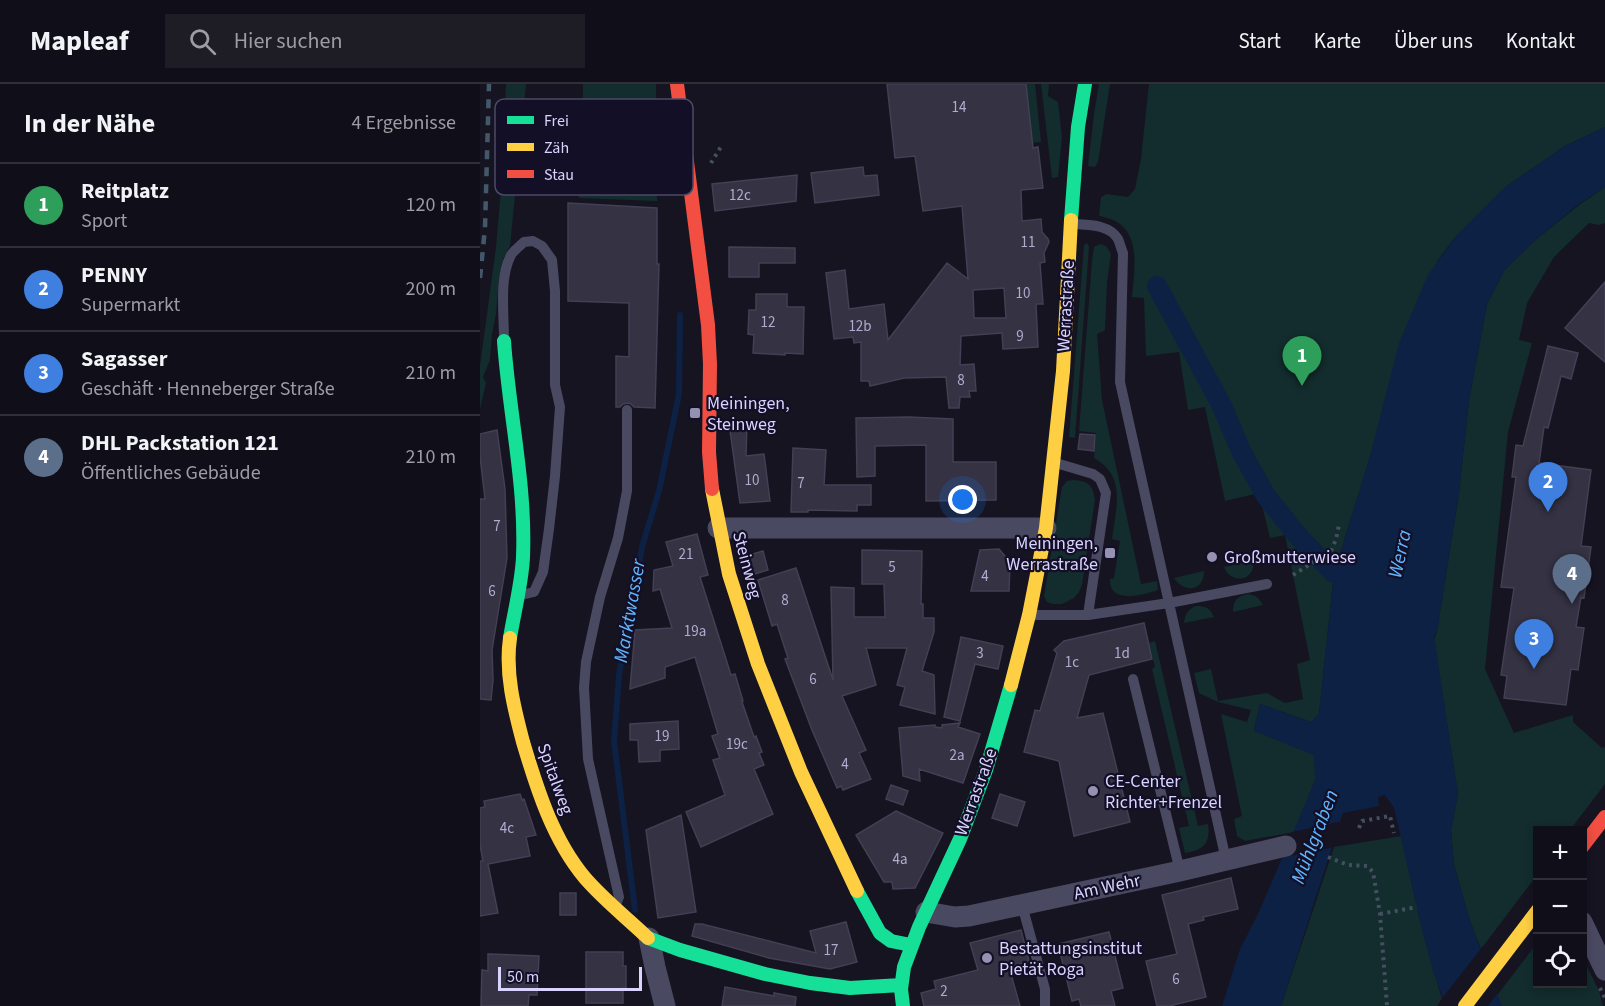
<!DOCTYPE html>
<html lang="de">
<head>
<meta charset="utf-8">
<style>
	:root { --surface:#100f19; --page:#1e1d26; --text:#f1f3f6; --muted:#9c9ca2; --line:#302f38; --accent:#0b8043 }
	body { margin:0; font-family:"Source Sans 3",sans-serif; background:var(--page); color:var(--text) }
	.controls { position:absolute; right:18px; bottom:18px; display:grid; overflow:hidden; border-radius:0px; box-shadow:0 3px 9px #0003 }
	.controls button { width:54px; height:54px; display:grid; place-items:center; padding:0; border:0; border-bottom:2px solid var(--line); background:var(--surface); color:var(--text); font:30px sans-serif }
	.scale { position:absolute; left:18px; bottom:15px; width:144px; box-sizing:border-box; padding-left:6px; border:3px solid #d9d4ff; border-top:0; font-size:16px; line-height:21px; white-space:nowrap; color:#d9d4ff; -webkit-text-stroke:4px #130f26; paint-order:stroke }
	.you { position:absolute; left:483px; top:416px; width:21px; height:21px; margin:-15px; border:4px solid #fff; border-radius:50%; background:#1a73e8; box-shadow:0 0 0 9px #1a73e833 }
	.badge { display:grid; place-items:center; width:39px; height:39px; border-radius:50%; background:var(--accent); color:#fff; font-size:20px; font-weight:700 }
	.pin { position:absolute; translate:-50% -50px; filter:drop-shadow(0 2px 3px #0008) }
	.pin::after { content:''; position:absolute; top:32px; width:21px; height:18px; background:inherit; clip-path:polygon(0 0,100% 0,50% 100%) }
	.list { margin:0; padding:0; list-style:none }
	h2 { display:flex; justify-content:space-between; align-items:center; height:78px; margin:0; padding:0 24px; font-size:26px }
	h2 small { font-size:20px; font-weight:400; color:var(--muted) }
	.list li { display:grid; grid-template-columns:39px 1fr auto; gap:18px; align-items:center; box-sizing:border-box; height:84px; padding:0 24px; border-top:2px solid var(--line) }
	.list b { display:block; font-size:22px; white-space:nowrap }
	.list p { margin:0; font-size:20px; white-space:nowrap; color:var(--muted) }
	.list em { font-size:20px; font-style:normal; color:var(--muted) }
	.icon { flex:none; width:33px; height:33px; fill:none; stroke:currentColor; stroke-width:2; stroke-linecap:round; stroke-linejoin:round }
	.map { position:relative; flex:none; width:1125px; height:922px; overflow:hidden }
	header { display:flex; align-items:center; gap:36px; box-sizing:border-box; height:84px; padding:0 30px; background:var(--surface); border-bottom:2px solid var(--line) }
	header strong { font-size:28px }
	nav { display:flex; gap:33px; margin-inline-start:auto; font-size:21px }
	.search { width:420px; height:54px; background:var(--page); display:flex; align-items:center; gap:15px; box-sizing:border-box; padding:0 21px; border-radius:0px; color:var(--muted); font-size:22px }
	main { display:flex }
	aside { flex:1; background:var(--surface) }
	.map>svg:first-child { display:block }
</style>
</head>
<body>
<header>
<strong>Mapleaf</strong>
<div class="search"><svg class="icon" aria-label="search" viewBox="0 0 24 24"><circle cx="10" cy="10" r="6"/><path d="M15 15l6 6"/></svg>Hier suchen</div>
<nav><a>Start</a><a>Karte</a><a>Über uns</a><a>Kontakt</a></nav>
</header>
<main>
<aside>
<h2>In der Nähe<small>4 Ergebnisse</small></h2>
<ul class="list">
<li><span class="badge" style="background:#2e9e5b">1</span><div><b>Reitplatz</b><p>Sport</p></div><em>120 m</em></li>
<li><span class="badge" style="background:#3f7fe0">2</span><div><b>PENNY</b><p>Supermarkt</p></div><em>200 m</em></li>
<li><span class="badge" style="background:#3f7fe0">3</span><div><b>Sagasser</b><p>Geschäft · Henneberger Straße</p></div><em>210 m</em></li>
<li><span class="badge" style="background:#5c6f8a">4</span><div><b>DHL Packstation 121</b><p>Öffentliches Gebäude</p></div><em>210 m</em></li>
</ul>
</aside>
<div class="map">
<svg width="1125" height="922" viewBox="0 0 1125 922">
	<rect width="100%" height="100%" fill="#161421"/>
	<path fill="#132c2d" d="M26,0H46L30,162L23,175L19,197L16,230L12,250L10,276L3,293L6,299L0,325V282L16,163L22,93Z
		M103,0H176L177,117L99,114V54L103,9Z
		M546,0H555L561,58L491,66Z
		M561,0H569L568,12L578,18L582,54L578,93L572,94Z
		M619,0H630L618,78L615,83L608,82L614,30Z
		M669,0H1125V43L1085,62L1024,104L976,152L958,176L902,329L889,376L854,489L839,630L831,638L780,620L774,646L835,671V697L814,748L765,757L757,752L754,735L762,732L741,630L767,638L771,626L738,618L719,609L714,589L731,585L738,617L787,609L805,619L823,615L817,580L830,576L805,451L790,454L779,409L745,417L725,323L708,326L699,268L666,272L664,214L652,213C654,188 662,149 633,136C629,134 624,133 619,132L621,113L627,110L648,113L655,105L661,75Z
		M1125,103V139L1119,141L1109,139L1074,173L1047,219L1039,256L1052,259L1028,348L1005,585L1034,649L1093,631V638L1122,664L1125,663V700L1090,746H1058L1057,791L1001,865L990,837L974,781L971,746L978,710L954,556L957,547L979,409L989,316L1007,220L1024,187L1054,157L1099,121Z
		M607,159L609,163L595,354L589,353L604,161Z
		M620,160L626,162L631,170L627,198L625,246L617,250L622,316L661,500L677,497L678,506C663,511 629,521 630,495L634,494L640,457L632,455C636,423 647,393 614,374L616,349L599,347L612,177L614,163Z
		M593,396C609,397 613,401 615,416L602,501L599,508L594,514L582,520H573L567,518L564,512L582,403L587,397Z
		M773,477C776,497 751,501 744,483Z
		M724,487C724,508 704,509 694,494Z
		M768,510C776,511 779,514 783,521L753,528C753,517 757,512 768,510Z
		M716,522C726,522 730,524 734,533L704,539C705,530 708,525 716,522Z
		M675,557L718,742L728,740C731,760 723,766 705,769L699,744L709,742L672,585L675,583L669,559Z
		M921,752L941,841L962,915L957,922H801L854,763Z
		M1057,859L1058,900H1102L1103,874L1119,907L1123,922H1009Z"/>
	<path fill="#0d2144" d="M1125,43V103L1099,120L1054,157L1024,187L1007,220L989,316L979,409L957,547L954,552L978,710L971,746L974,781L990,837L1022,922H966L953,887L941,841L914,724L905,711L898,713L899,722L863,729L801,922H742L760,865L778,830L835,697L834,671L774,647L780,620L831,638L839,630L854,489L889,376L919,259L948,191L976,152L1024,104L1085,62Z"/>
	<path fill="#161421" d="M863,737L854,763L801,774L812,748Z
		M1003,862L1019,907L1008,922H962L960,917Z"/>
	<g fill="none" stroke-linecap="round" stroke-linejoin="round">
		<path stroke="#0d2144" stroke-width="6" d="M155,826L134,657L139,591L162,463L179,407L199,310L200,231"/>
		<path stroke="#0d2144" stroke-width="20" d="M677,202L741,320L762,369L786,412L818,452L854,489"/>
	</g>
	<path fill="#343243" stroke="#433f54" stroke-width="1.5" fill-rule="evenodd" d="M407,0H546L553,64L558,63L563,104L541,106L542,137L561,135L562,148L568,155L569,158L564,169L565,178L560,179L563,220H556L558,263L523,265L522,249L481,252L480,281L494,280L496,307H489L490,313H480L479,324H469L466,293L424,294L390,302L389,297H381V258L374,259L373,253L354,255L346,189L365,186L369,225L404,220L408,256L467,179L488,195L482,122L443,127L435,72L415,74ZM524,204L526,234H494L493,206Z
		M383,83L384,92L397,91L399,111L335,119L331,89Z
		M317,91L316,117L235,127L232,100Z
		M88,119L177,124V180H179L175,324L154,323L151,320L148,319L143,320L140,323H136V272L149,273V219L88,217Z
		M249,163L315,164V179H279V193H249Z
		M1125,198V278L1085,244Z
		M276,210H307V223H324L323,270L305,269V271L273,269L274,251L268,250L269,226H276Z
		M1068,262L1098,269L1091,295L1081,292L1068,344L1064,343L1059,379L1111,386L1101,462L1111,463L1104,514L1101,513L1096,543L1104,544L1098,586L1091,585L1086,621L1024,614L1027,592L1021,591L1034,504L1021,503L1036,393H1032L1036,361L1043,362Z
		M429,333L473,335V378H516V416L446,417V361L395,362V392L377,393L376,334Z
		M249,339H267L266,372L284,370L290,417L260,419Z
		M17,346L25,405L27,474L12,566L13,596L11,616L0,615V415H5L0,372V350Z
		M600,350L615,351L614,367L598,365Z
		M313,364L346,366L344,401H391V421H377V427L328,426V428H311Z
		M217,450L228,491L220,493L251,591L255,590L263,617L262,618L274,653L276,652L282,668L279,669L284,681L274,685L293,730L221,763L206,728L245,711L233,676L240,674L232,652L238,650L215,573L185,583V594L150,605L155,546L192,544L180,505L173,507L174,486L193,482L186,458Z
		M519,465L530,478L529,507H491L500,466Z
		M382,466L442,467L441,520H443V534H454V548L442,587L454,591L455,630L420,621L425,603L417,601L427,564H386L396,601L362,612L386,666L379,669L391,695L363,706L361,702L357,704L332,646L305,575L308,574L297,540L292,542L278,496L316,484L353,596L351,503L374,504V533H405L404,500H382Z
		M283,467L288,486L271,491L266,472Z
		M664,539L672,575L609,591L597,634L623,629L650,738L594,752L579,677L544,668L555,626L560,627L577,569L574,566L584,557Z
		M481,553L523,562L518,585L495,580L480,637L464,633Z
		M198,637L199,665L180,666V677L159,678L158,656H150V640Z
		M480,639L478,643L500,650L483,699L439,685L440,697L423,692L419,644L455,641V643L462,644V641Z
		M411,701L428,707L423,721L406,715Z
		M40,710L42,716L44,715L56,751L46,753L50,772L8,780L18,829L0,832V777H3L0,761V724L5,723L4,717Z
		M520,710L545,718L537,742L512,734Z
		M416,727L463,749L435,804L413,805L412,798H404L376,751Z
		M201,731L216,828L178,834L166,746Z
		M751,794L758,825L723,833L724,836L708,840L726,913L689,922H677L666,877L697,870L682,811Z
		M80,809H96V831H80Z
		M366,838L377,878L350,885L289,874L212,852L215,840H222L336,869L330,847Z
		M541,846L549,877L529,883L540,922H444L441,909L456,905L454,897L498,886L490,859Z
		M629,848L643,904L631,907L635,922H601L599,915L592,917L578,860Z
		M106,868H143V882H146V904H143V919H106Z
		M8,870L59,872L57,911H49L48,922H1L2,886L8,887Z
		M245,903L294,912V909L316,913L315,922H242Z"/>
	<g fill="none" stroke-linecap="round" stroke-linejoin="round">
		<path stroke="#44505f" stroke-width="4" stroke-dasharray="3 4.5" stroke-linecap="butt" d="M231,79L242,61
			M813,491L851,467L856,455L859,441
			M879,744L882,737L910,732L914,749
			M848,773L868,781L887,782L893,788L900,830L907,922
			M900,830L937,823
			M1120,904L1125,914"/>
		<path stroke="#4a4962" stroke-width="10" d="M593,140C608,141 629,140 638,155C640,159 641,165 643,169L640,298L746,776
			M24,255C24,230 19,193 31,171C34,166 40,162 44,158L53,157L62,162L72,176L75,207V301L80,323L75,392L69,445L63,488L54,508L41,511
			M576,379L613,390L620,395L626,409L608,531
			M550,531H608L689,519L787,500
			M653,595L700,787
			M137,818L139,813L108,675L104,604L106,578L120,513L138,454L147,407V326
			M542,821L565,905V922"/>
		<path stroke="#4a4962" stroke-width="21" d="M238,444H566
			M446,828L475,833L489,832L700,787L806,762
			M1102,838L1125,886
			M169,854L175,883L185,922"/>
		<path stroke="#16e098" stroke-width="14" d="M591,136L598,43L605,0
			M24,257C29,329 46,400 43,473C42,498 34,529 30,554
			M377,807L400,849L411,857L431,861
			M168,854L200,866L285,890L330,899L370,904L421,901
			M423,922L421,905L424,883L439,843L480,755L506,686L531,601"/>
		<path stroke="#ffcf43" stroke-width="14" d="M232,405L249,490L278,580L321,688L377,807
			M30,554C25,589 34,624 43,658C57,705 73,756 105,794C124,816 147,834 168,854
			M531,601L549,531L566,444L583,287L591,136
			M985,922L1058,826"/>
		<path stroke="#f24e42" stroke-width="14" d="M197,0L228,241L230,280L229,368L232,405
			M1102,763L1125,733"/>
		<path stroke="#43596b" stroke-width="4.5" stroke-dasharray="9 8" stroke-linecap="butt" d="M0,194L5,144L9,0"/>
	</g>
	<g fill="#9591b1" stroke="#130f26" stroke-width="2">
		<rect x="209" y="323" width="12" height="12" rx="3"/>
		<rect x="624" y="463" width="12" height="12" rx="3"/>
		<circle cx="732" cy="473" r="6"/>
		<circle cx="613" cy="707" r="6"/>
		<circle cx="507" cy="874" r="6"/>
	</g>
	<g text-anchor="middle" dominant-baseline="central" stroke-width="4.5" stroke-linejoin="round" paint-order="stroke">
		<g font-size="15" fill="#b0acd0">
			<text x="479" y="23">14</text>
			<text x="260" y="111">12c</text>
			<text x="548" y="158">11</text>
			<text x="543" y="209">10</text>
			<text x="288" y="238">12</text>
			<text x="380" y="242">12b</text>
			<text x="540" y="252">9</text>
			<text x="481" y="296">8</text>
			<text x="272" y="396">10</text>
			<text x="321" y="399">7</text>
			<text x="17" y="442">7</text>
			<text x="206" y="470">21</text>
			<text x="412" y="483">5</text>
			<text x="505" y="492">4</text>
			<text x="12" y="507">6</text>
			<text x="305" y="516">8</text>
			<text x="215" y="547">19a</text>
			<text x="500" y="569">3</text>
			<text x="642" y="569">1d</text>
			<text x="592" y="578">1c</text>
			<text x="333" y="595">6</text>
			<text x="182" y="652">19</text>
			<text x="257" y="660">19c</text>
			<text x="477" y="671">2a</text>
			<text x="365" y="680">4</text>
			<text x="27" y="744">4c</text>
			<text x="420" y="775">4a</text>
			<text x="351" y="866">17</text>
			<text x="696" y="895">6</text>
			<text x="464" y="907">2</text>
		</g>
		<g font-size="18" fill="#d9d4ff" stroke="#130f26">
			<text transform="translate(586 222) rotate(-87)">Werrastraße</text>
			<text transform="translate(267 481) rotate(75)">Steinweg</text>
			<text transform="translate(75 695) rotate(70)">Spitalweg</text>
			<text transform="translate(496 708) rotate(-70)">Werrastraße</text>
			<text transform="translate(627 803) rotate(-12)">Am Wehr</text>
		</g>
		<g font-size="18" fill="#d9d4ff" stroke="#130f26" text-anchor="start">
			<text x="227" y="319">Meiningen,<tspan x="227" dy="21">Steinweg</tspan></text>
			<text x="618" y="459" text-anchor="end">Meiningen,<tspan x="618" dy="21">Werrastraße</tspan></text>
			<text x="744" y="473">Großmutterwiese</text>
			<text x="625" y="697">CE-Center<tspan x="625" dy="21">Richter+Frenzel</tspan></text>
			<text x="519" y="864">Bestattungsinstitut<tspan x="519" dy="21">Pietät Roga</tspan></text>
		</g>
		<g font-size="20" font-style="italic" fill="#62b6ff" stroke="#130f26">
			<text transform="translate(920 470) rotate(-78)">Werra</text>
			<text transform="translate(150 527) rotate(-80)">Marktwasser</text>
			<text transform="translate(835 753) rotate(-69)">Mühlgraben</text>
		</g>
	</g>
	<rect x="15" y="15" width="198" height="96" rx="9" fill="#130f26" stroke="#4e4a67" stroke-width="1.5"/>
	<rect x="27" y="32" width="27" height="8" fill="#16e098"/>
	<rect x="27" y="59" width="27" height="8" fill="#ffcf43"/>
	<rect x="27" y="86" width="27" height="8" fill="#f24e42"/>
	<g font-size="16" fill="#d9d4ff">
		<text x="64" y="42">Frei</text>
		<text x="64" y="69">Zäh</text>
		<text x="64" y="96">Stau</text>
	</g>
</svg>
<div class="controls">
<button>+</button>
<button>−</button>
<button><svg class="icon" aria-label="locate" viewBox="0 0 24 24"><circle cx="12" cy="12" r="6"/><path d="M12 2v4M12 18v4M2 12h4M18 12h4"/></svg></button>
</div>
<div class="scale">50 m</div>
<div class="you"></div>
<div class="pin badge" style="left:822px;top:302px;background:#2e9e5b">1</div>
<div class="pin badge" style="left:1068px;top:428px;background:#3f7fe0">2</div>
<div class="pin badge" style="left:1054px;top:585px;background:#3f7fe0">3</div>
<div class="pin badge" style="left:1092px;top:520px;background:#5c6f8a">4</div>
</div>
</main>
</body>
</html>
